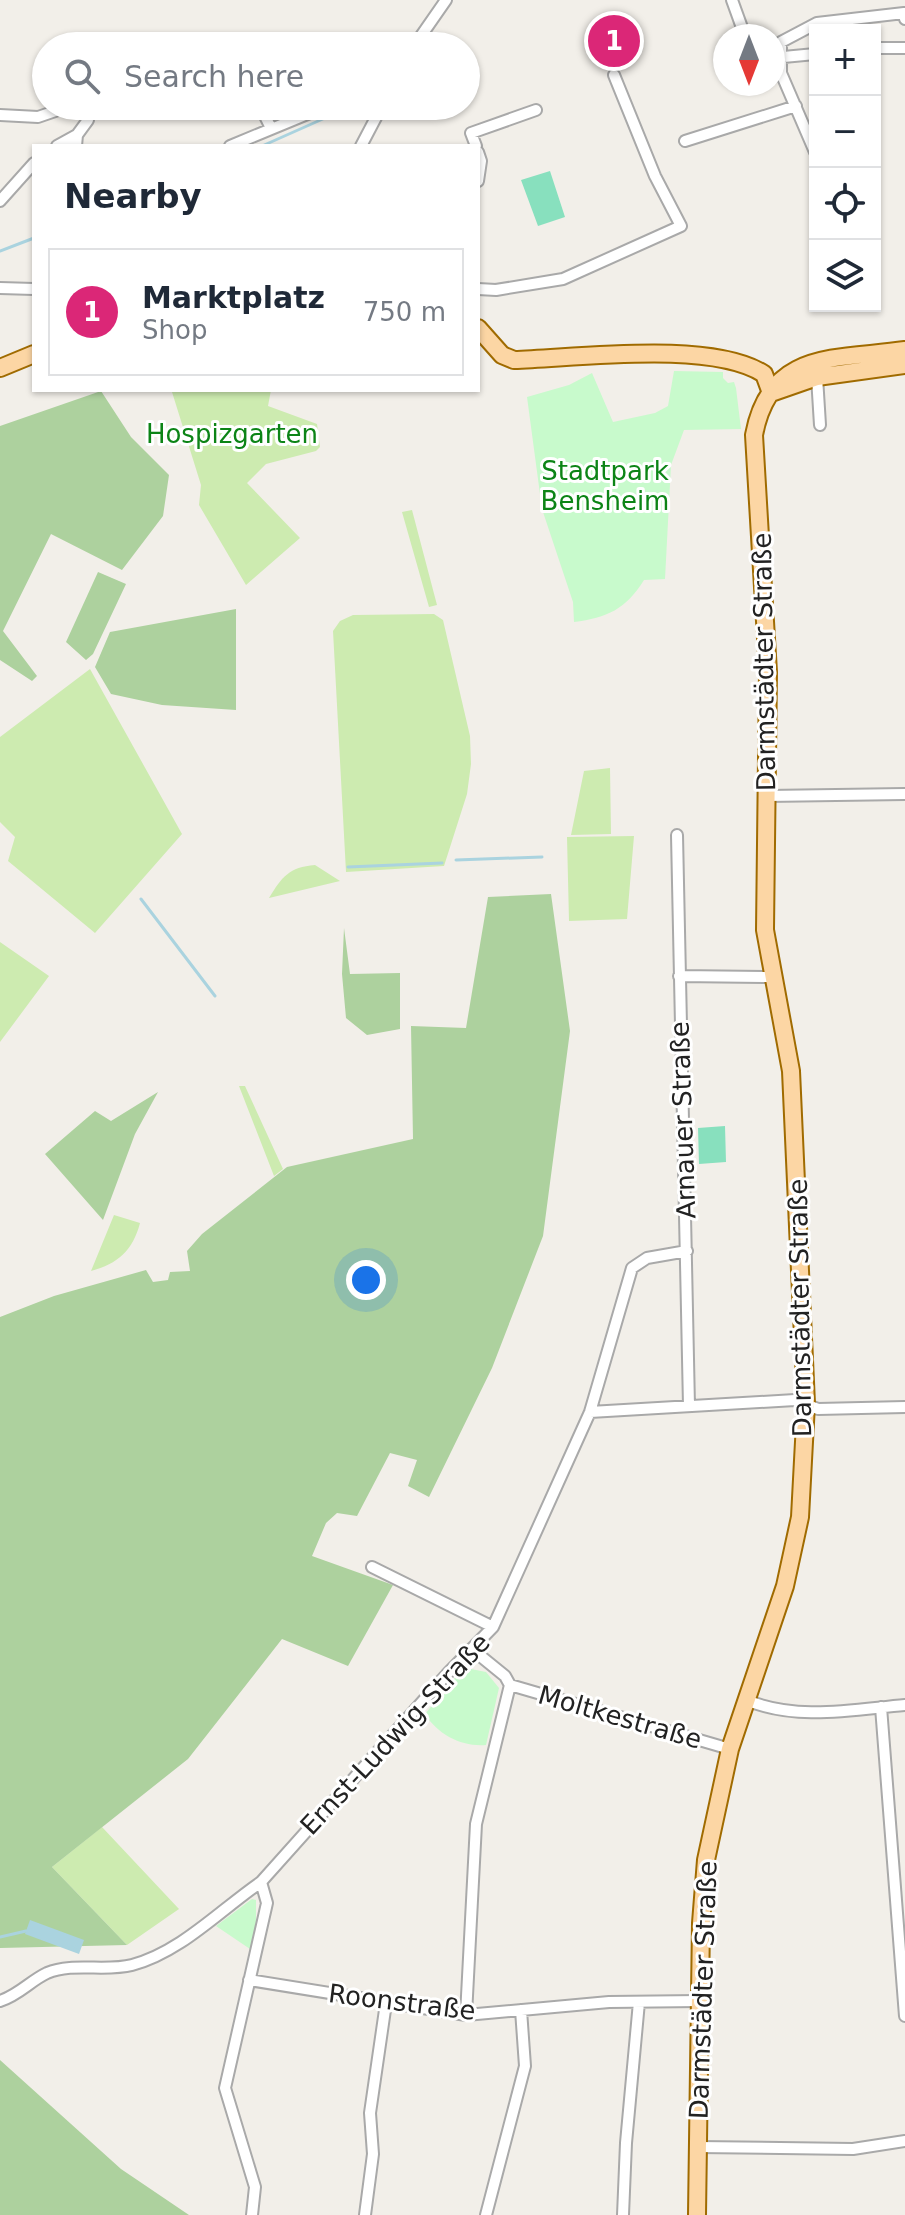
<!DOCTYPE html>
<html lang="en">
<head>
<meta charset="utf-8">
<style>
	:root { --surface:#fff; --page:#f2f2f3; --text:#1f2937; --muted:#747a83; --line:#e0e1e3; --accent:#db2777 }
	body { margin:0; font-family:"DejaVu Sans",sans-serif; background:var(--page); color:var(--text) }
	.controls { position:absolute; right:24px; top:24px; display:grid; overflow:hidden; border-radius:0px; box-shadow:0 2px 6px #0004 }
	.controls button { width:72px; height:72px; display:grid; place-items:center; padding:0; border:0; border-bottom:2px solid var(--line); background:var(--surface); color:var(--text); font:40px sans-serif }
	.compass { position:absolute; left:713px; top:24px; width:72px; height:72px; border-radius:50%; background:var(--surface); box-shadow:0 2px 6px #0004; rotate:180deg }
	.you { position:absolute; left:366px; top:1280px; width:28px; height:28px; margin:-20px; border:6px solid #fff; border-radius:50%; background:#1a73e8; box-shadow:0 0 0 12px #1a73e833 }
	.badge { display:grid; place-items:center; width:52px; height:52px; border-radius:50%; background:var(--accent); color:#fff; font-size:26px; font-weight:700 }
	.pin { position:absolute; translate:-50% -50%; border:4px solid #fff; box-shadow:0 2px 8px #0006 }
	.list { margin:0; padding:0; list-style:none }
	h2 { display:flex; justify-content:space-between; align-items:center; height:104px; margin:0; padding:0 32px; font-size:34px }
	h2 small { font-size:26px; font-weight:400; color:var(--muted) }
	.list li { display:grid; grid-template-columns:52px 1fr auto; gap:24px; align-items:center; box-sizing:border-box; height:128px; margin:0 16px 16px; padding:0 16px; border:2px solid var(--line); border-radius:0px }
	.list b { display:block; font-size:30px; white-space:nowrap }
	.list p { margin:0; font-size:26px; white-space:nowrap; color:var(--muted) }
	.list em { font-size:26px; font-style:normal; color:var(--muted) }
	.icon { flex:none; width:44px; height:44px; fill:none; stroke:currentColor; stroke-width:2; stroke-linecap:round; stroke-linejoin:round }
	.map { position:relative; flex:none; width:905px; height:2215px; overflow:hidden }
	.search { position:absolute; background:var(--surface); box-shadow:0 2px 6px #0004; left:32px; top:32px; width:448px; height:88px; display:flex; align-items:center; gap:20px; box-sizing:border-box; padding:0 28px; border-radius:44px; color:var(--muted); font-size:30px }
	.panel { position:absolute; background:var(--surface); box-shadow:0 2px 6px #0004; left:32px; top:144px; width:448px; height:248px; border-radius:0px }
	.map>svg:first-child { display:block }
</style>
</head>
<body>
<div class="map">
<svg width="905" height="2215" viewBox="0 0 905 2215">
	<rect width="100%" height="100%" fill="#f2efe9"/>
	<path fill="#cdebb0" d="M176,390H271L268,406L317,424L320,447L316,451L266,464L247,483L300,538L246,585L199,505L201,485L172,392Z
		M412,510L437,605L429,607L402,512Z
		M434,614L443,620L470,736L471,764L467,794L444,866L346,872L333,631L340,621L353,615Z
		M90,669L182,834L95,933L8,861L15,837L0,822V737Z
		M610,768L611,834L571,835L584,771Z
		M634,836L627,919L569,921L567,837Z
		M315,865L340,881L269,898C282,877 289,867 315,865Z
		M0,942L49,976L0,1042Z
		M239,1086H245L283,1169L274,1176Z
		M114,1215L140,1223C133,1250 118,1264 91,1271Z
		M102,1827L179,1909L127,1945L52,1867Z"/>
	<path fill="#add19e" d="M101,391L131,437L169,475L163,516L122,570L51,534L3,631L37,676L32,681L0,660V426Z
		M98,572L126,584L93,654L86,660L66,642Z
		M236,609V710L162,705L111,694L95,667L110,632Z
		M551,894L570,1031L543,1236L492,1368L429,1497L408,1486L417,1460L390,1453L357,1516L337,1513L326,1523L312,1556L393,1585L348,1666L282,1639L188,1759L52,1867L127,1945L0,1948V1317L54,1296L146,1270L153,1282L168,1280L170,1272L190,1271L187,1251L202,1234L287,1167L413,1139L411,1026L466,1028L488,897Z
		M344,928L350,974L400,973V1029L367,1035L346,1018L342,974Z
		M158,1092L135,1134L103,1220L45,1154L95,1111L111,1121Z
		M0,2060L121,2169L189,2215H0Z"/>
	<path fill="#c8facc" d="M674,371L723,372V378L728,383L734,382L736,388L741,429L684,430L671,465L665,579L644,580C626,609 607,618 574,622L573,602L542,509L527,397L569,385L592,373L613,422L655,413L668,406Z
		M471,1669L486,1672L499,1688L486,1745C462,1747 438,1735 425,1714L458,1674Z
		M252,1899L256,1900V1925L250,1949L216,1926Z"/>
	<path fill="#88e0be" d="M550,171L565,217L538,226L521,180Z
		M725,1126L726,1162L699,1164L698,1128Z"/>
	<path fill="#aad3df" d="M30,1920L84,1940L79,1954L25,1934Z"/>
	<g fill="none" stroke-linecap="round" stroke-linejoin="round">
		<path stroke="#aad3df" stroke-width="3" d="M262,146L352,106
			M0,251L34,238
			M456,860L542,857
			M348,867L442,863
			M141,899L215,996
			M0,1937L26,1931"/>
		<defs>
			<path id="minor" d="M732,0L745,36
				M414,46L446,0
				M875,48H905
				M773,58L815,54
				M260,106L271,128
				M0,115L38,117L70,106
				M685,141L796,106
				M57,146L77,135
				M76,146L77,135L88,120L86,106
				M230,146L327,106
				M361,146L382,106
				M476,146L471,133L536,110
				M478,152L481,161L478,181
				M815,152L781,73V42L817,23L904,13L905,19
				M0,201L34,163
				M0,288L34,289
				M478,289L496,290L563,279L681,226L655,176L614,75
				M817,377L820,425
				M767,796L905,794
				M677,835L689,1406
				M679,976L773,977
				M590,1412L795,1400L818,1409L905,1407
				M372,1567L493,1627
				M510,1685L730,1749
				M746,1700C798,1721 850,1710 905,1705
				M881,1707L905,2016
				M249,1980L466,2015L609,2002L700,2001
				M0,2001C19,1995 30,1981 47,1973C73,1962 105,1972 132,1965C181,1952 220,1910 261,1882
				M466,2015L476,1824L510,1685L505,1676L473,1650
				M697,2147L853,2149L905,2141
				M252,2215L255,2187L225,2088L267,1903L261,1882L448,1673L493,1627L590,1412L632,1268L647,1258L687,1251
				M365,2215L373,2154L370,2113L386,2003
				M486,2215L525,2066L521,2010
				M623,2215L626,2143L639,2002"/>
			<path id="primary" d="M478,328L502,355L514,360C578,358 711,340 764,374L771,393
				M0,368L34,354
				M771,393L817,377L905,365
				M697,2215L701,1923L706,1860L730,1749L785,1586L800,1517L806,1404L791,1071L765,930L768,672L754,435C770,349 837,360 905,350"/>
		</defs>
		<use href="#minor" stroke="#a9a9a9" stroke-width="14"/>
		<use href="#primary" stroke="#a06b00" stroke-width="20"/>
		<use href="#minor" stroke="#fff" stroke-width="10"/>
		<use href="#primary" stroke="#fcd6a4" stroke-width="16"/>
	</g>
	<g text-anchor="middle" dominant-baseline="central" stroke-width="6" stroke-linejoin="round" paint-order="stroke">
		<g font-size="26" fill="#0c8416" stroke="#fff">
			<text x="232" y="434">Hospizgarten</text>
			<text x="605" y="471">Stadtpark<tspan x="605" dy="30">Bensheim</tspan></text>
		</g>
		<g font-size="26" fill="#222" stroke="#fff">
			<text transform="translate(764 662) rotate(-91)">Darmstädter Straße</text>
			<text transform="translate(683 1120) rotate(-92)">Arnauer Straße</text>
			<text transform="translate(800 1308) rotate(-91)">Darmstädter Straße</text>
			<text transform="translate(620 1717) rotate(16)">Moltkestraße</text>
			<text transform="translate(395 1734) rotate(-47)">Ernst-Ludwig-Straße</text>
			<text transform="translate(703 1990) rotate(-88)">Darmstädter Straße</text>
			<text transform="translate(402 2002) rotate(7)">Roonstraße</text>
		</g>
	</g>
</svg>
<div class="controls">
<button>+</button>
<button>−</button>
<button><svg class="icon" aria-label="locate" viewBox="0 0 24 24"><circle cx="12" cy="12" r="6"/><path d="M12 2v4M12 18v4M2 12h4M18 12h4"/></svg></button>
<button><svg class="icon" aria-label="layers" viewBox="0 0 24 24"><path d="M12 4l9 5-9 5-9-5zM3 14l9 5 9-5"/></svg></button>
</div>
<svg class="compass" viewBox="-18 -18 36 36"><path d="M0-13l5 13h-10z" fill="#e53935"/><path d="M0 13l5-13h-10z" fill="#747a83"/></svg>
<div class="you"></div>
<div class="pin badge" style="left:614px;top:41px">1</div>
<div class="search"><svg class="icon" aria-label="search" viewBox="0 0 24 24"><circle cx="10" cy="10" r="6"/><path d="M15 15l6 6"/></svg>Search here</div>
<section class="panel">
<h2>Nearby<small></small></h2>
<ul class="list">
<li><span class="badge">1</span><div><b>Marktplatz</b><p>Shop</p></div><em>750 m</em></li>
</ul>
</section>
</div>
</body>
</html>
